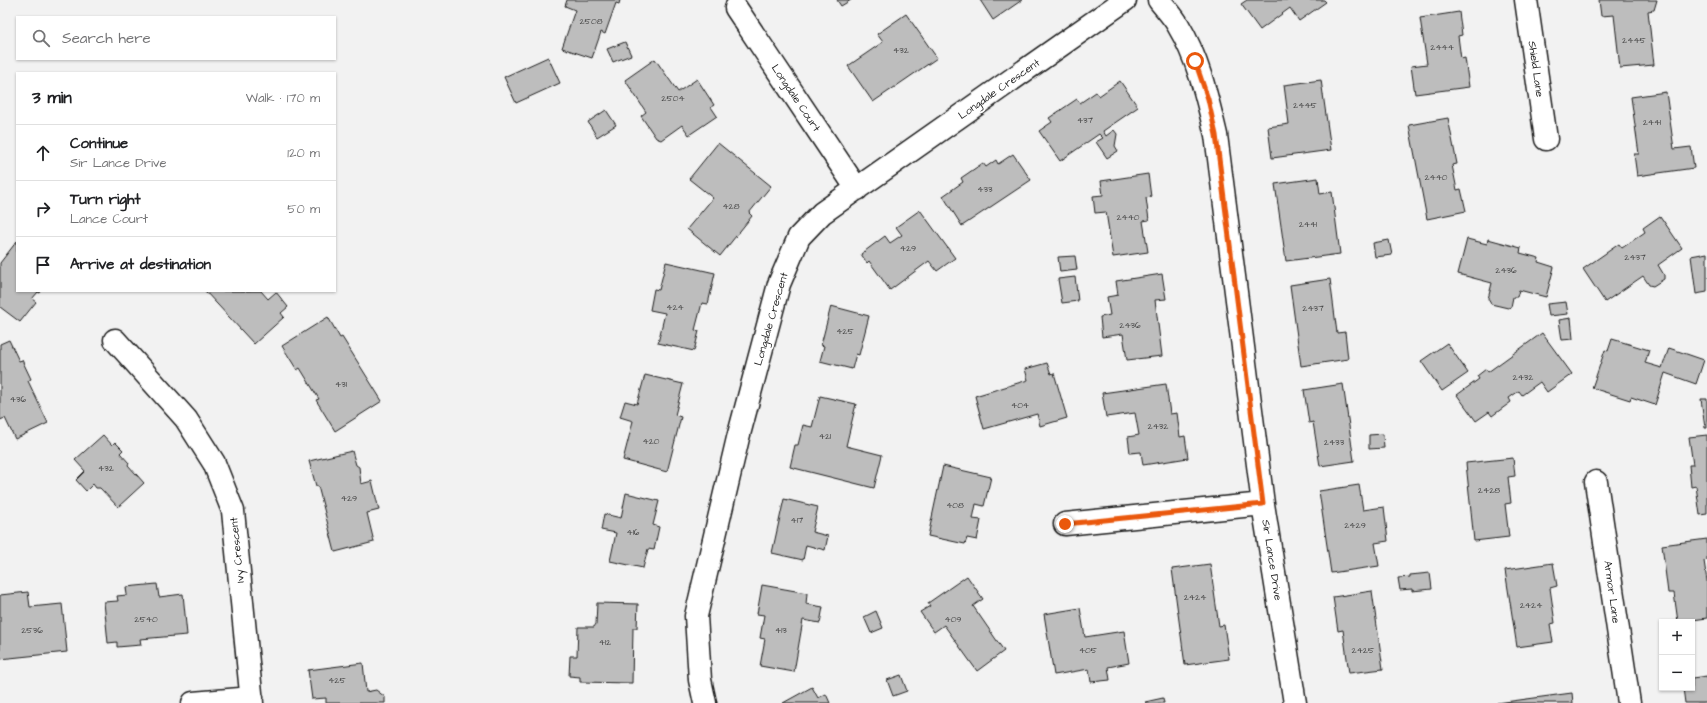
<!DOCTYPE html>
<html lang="en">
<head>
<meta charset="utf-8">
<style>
	:root { --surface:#fff; --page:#f2f2f2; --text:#202124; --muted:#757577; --line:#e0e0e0 }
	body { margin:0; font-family:"Architects Daughter",sans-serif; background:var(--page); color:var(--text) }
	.controls { position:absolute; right:12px; bottom:12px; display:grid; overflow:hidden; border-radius:0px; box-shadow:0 1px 3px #0004 }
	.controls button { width:36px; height:36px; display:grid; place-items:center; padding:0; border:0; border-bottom:1px solid var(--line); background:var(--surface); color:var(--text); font:20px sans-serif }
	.stop { position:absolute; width:12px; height:12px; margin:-9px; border:3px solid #ea580c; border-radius:50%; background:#fff }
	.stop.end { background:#ea580c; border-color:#fff; box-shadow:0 1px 4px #0008 }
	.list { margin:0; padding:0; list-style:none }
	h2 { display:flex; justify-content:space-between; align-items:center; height:52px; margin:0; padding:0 16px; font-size:17px }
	h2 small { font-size:13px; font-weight:400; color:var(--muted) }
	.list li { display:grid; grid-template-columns:26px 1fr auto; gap:12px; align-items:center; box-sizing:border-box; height:56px; padding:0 16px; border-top:1px solid var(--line) }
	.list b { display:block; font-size:15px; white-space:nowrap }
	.list p { margin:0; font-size:13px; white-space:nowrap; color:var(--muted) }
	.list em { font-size:13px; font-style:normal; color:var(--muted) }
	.icon { flex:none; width:22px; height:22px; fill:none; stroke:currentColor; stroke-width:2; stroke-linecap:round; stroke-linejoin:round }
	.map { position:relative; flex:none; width:1707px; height:703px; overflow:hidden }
	.search { position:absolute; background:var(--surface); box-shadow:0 1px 3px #0004; left:16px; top:16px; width:320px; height:44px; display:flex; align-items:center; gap:10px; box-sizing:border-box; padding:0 14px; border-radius:0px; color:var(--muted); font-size:15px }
	.panel { position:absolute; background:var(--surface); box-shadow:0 1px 3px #0004; left:16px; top:72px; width:320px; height:220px; border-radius:0px }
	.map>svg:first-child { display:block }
</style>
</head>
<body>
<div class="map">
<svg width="1707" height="703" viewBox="0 0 1707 703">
	<rect width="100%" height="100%" fill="#f2f2f2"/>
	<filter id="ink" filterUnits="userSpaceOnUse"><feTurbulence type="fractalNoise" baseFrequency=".025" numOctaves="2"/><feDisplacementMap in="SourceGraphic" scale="8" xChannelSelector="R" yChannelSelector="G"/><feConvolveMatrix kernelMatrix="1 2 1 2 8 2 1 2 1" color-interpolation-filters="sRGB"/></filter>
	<g filter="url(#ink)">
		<path fill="#bdbdbd" stroke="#1c1c1c" d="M567,0H620L619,4L616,3L605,34L601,32L592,58L562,48L575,10L565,6Z
			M837,0H851L841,6Z
			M980,0H1022L993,20Z
			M1247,0H1324L1326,2L1299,21L1290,8L1260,30L1241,4Z
			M1599,0H1657L1654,10L1648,11L1654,65L1620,68L1614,15L1601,16Z
			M1459,12L1462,35L1458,36L1461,59L1465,58L1469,87L1415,94L1411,66L1427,64L1420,18Z
			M906,14L937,58L873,102L848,66L883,42L877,34Z
			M625,42L631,55L613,62L607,49Z
			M548,57L560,83L516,103L504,77Z
			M655,59L678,92L697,79L714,105L711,107L717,116L689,135L682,125L661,140L656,138L641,116L646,112L625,80Z
			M1321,80L1331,150L1272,158L1268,127L1289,124L1284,85Z
			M1120,81L1138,107L1103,131L1106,136L1114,130L1117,134L1115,146L1118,151L1107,158L1096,142L1103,138L1099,134L1060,161L1039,131L1052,122L1049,118L1077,99L1080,103L1096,92L1099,96Z
			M1666,92L1674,149L1691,147L1694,168L1637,176L1634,154H1639L1631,97Z
			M606,110L616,125L597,137L588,122Z
			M1448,118L1457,164L1452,165L1457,190L1461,189L1466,211L1427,219L1409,125Z
			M718,143L771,186L749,213L752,216L720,256L687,229L713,198L689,179Z
			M1013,154L1031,180L962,226L943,196L963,182L961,178L983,163L986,167L996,160L998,164Z
			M1148,174L1151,197L1146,198L1149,220L1143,221L1148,252L1113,257L1106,212L1095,213L1093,196L1103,195L1101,181Z
			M1318,178L1320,194L1332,192L1340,254L1286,261L1275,184Z
			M920,210L955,258L937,271L929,261L890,290L869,261L867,263L861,254L885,236L890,243L902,235L896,227Z
			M1660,216L1682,248L1658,265L1664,275V279L1653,286L1649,285L1643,276L1605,302L1583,269L1619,244L1622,248L1645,232L1643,228Z
			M1467,239L1487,244L1488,239L1521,248L1520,253L1539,258L1538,262L1554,267L1546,297L1519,290L1517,297H1513L1511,307L1508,308L1491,304L1488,299L1492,283L1458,274Z
			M1389,240L1392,255L1375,257L1373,243Z
			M17,241V291H41L40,293L38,292L32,299L36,302L20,322L0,307V263Z
			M1707,253V292L1696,294L1691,256Z
			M1075,256L1077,270L1060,272L1058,257Z
			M666,262L715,273L708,304L702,303L695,330L699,331L694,351L658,343L665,313L650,310L654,289L659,290Z
			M1162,274L1166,299L1155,300L1162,356L1127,360L1123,334L1102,337L1100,317L1110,315L1107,297L1118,295L1116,281Z
			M1075,277L1078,301L1062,303L1058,279Z
			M1330,279L1337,333L1345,332L1348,359L1301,366L1290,285Z
			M205,291H261L268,299L276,292L288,307L281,313L284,317L254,344Z
			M1566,302L1568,314L1549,316L1547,304Z
			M831,306L869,316L859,355L856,354L852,369L820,361L824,346L821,345Z
			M328,317L340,338L342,337L382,401L335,431L316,400L319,399L300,368L297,370L282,346Z
			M1571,318L1573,339L1562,340L1559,320Z
			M1542,333L1572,374L1547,392L1540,382L1522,395L1519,391L1509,398L1511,402L1492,416L1489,412L1476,421L1457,395L1479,379L1477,376L1486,369L1488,372Z
			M1612,339L1649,350L1645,363L1662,368L1669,348L1704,360L1696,384L1665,373L1655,405L1631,397L1630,400L1592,388L1605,350L1608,351Z
			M9,340L19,361L22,360L31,379L28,381L48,423L15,439L5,418L0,420V344Z
			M1447,343L1468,373L1442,391L1421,361Z
			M1047,363L1051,374L1054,373L1067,418L1040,426L1037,414L984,429L975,396L1028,380L1025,369Z
			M645,375L683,384L675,415L681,417L667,472L623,460L633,421L620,417L625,401L637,404Z
			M1166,384L1170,414L1177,413L1180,437L1185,436L1188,458L1143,465L1141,452L1130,453L1128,437L1139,435L1135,413L1106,417L1102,393Z
			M1343,384L1354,461L1320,466L1313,422L1309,423L1304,390Z
			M820,396L856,404L846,446L882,455L874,488L790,467L795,445H798L803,425L812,427Z
			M1701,399H1707V428H1705Z
			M1383,434L1384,448L1369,449V435Z
			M103,435L112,445L115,442L123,450L120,453L129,463L128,465L144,483L118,507L100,488H96L93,484L86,491L76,480L85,471L75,460Z
			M1707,435V514L1700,515L1696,486L1691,487L1689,465H1693L1689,437Z
			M352,451L356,465L359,467L361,484L372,481L379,510L367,513L374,542L335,552L318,486H316L309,461Z
			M1513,458L1515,476L1508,477L1511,503L1505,504L1509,537L1474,541L1466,463Z
			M943,466L991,477L984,506L976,504L973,519L981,520L977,540L967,538L965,544L928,536Z
			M1359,485L1363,510L1384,507L1388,541L1375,543L1379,566L1331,573L1319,491Z
			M626,493L659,501L653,525L659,527L654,550L648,549L643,568L610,561L616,533L601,530L604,514L621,518Z
			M784,499L818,507L812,532L828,536L825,550L806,545L803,560L772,553Z
			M1707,539V560L1704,561L1707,581V618L1678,622L1674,593H1668L1662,545Z
			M1553,563L1557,586L1550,588L1555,623L1550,624L1553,642L1517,647L1505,570Z
			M1210,564L1219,626L1224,625L1229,659L1185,665L1172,569Z
			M1430,573L1432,589L1412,591V589L1400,590L1398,578L1410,577V575Z
			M967,576L983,599L973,606L1004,651L977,671L944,625L934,632L920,612L930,606L928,603Z
			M157,584L159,597L183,594L187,635L140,639L141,645L117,647V642L108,643L104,602L118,601L117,596L127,595L126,587Z
			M762,585L807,593L806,604L823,607L820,623L803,620L794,672L760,666L765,639L760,638L764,615L757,614Z
			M1372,591L1383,669L1349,673L1343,630L1338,631L1333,597Z
			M28,592L30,607L62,604L67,652L0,659V595Z
			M597,603L638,604L637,628H633L632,683L580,682V677L569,676L570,656H577L578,627H594L596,624Z
			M1080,608L1085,637L1124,631L1129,663L1108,667L1110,680L1091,682L1089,669L1054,675L1044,614Z
			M876,611L883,628L871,633L864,617Z
			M363,663L366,692L376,690L385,697V703H326V698L312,699L308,670Z
			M901,675L907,691L893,696L887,680Z
			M1707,676V703H1685L1683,688H1692V678Z
			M812,687L818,698L826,694L830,703H783Z
			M1572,693L1573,703H1497Z
			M1163,698L1164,703H1146L1145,702Z"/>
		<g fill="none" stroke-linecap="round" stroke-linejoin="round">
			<defs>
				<path id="minor" d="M1159,0C1165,8 1173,16 1178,25C1198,58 1207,97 1216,135L1263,504L1295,703
					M1526,0L1546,139
					M736,8L857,189
					M115,340L186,419L214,463L233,511L252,703
					M1596,482L1629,703
					M1065,524L1263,504
					M193,703L252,698
					M705,703L700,680L696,616L738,438L779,284L799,237L822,213L1125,0"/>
			</defs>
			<use href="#minor" stroke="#1c1c1c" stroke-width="25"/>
			<use href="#minor" stroke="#fff" stroke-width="22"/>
		</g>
	</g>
	<g fill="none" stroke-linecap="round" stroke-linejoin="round" filter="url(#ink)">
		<path stroke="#ea580c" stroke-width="5" d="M1065,524L1263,504L1216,135L1208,99L1195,61"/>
	</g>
	<g text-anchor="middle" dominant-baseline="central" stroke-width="3.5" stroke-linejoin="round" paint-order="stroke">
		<g font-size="9" fill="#444">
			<text x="591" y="21">2508</text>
			<text x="1634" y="40">2445</text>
			<text x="1442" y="47">2444</text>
			<text x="901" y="50">432</text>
			<text x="673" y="98">2504</text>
			<text x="1305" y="105">2445</text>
			<text x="1085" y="120">437</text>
			<text x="1652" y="122">2441</text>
			<text x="1436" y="177">2440</text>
			<text x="985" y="189">433</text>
			<text x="731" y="206">428</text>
			<text x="1128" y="217">2440</text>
			<text x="1308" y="224">2441</text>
			<text x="908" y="248">429</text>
			<text x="1635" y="257">2437</text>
			<text x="1506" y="270">2436</text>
			<text x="675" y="307">424</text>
			<text x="1313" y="308">2437</text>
			<text x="1130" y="325">2436</text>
			<text x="845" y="331">425</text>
			<text x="1523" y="377">2432</text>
			<text x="341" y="384">431</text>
			<text x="18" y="399">436</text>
			<text x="1020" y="405">404</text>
			<text x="1158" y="426">2432</text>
			<text x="825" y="436">421</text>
			<text x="651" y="441">420</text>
			<text x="1334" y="442">2433</text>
			<text x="106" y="468">432</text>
			<text x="1489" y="490">2428</text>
			<text x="349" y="498">429</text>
			<text x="955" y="505">408</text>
			<text x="797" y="520">417</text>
			<text x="1355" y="525">2429</text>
			<text x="633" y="532">416</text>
			<text x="1195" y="597">2424</text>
			<text x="1531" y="605">2424</text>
			<text x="146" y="619">2540</text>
			<text x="953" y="619">409</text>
			<text x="32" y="630">2536</text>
			<text x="781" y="630">413</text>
			<text x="605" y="642">412</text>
			<text x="1088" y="650">405</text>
			<text x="1363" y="650">2425</text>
			<text x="337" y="680">425</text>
		</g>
		<g font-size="11" fill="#1c1c1c" stroke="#fff">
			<text transform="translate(1536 69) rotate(82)">Shield Lane</text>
			<text transform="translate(999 89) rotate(-35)">Longdale Crescent</text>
			<text transform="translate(796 98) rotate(56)">Longdale Court</text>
			<text transform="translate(771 319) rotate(-74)">Longdale Crescent</text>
			<text transform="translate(237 550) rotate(-96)">Ivy Crescent</text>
			<text transform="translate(1272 560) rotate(81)">Sir Lance Drive</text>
			<text transform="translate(1612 592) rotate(82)">Armor Lane</text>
		</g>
	</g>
</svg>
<div class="controls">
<button>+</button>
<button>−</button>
</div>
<div class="stop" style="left:1195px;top:61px"></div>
<div class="stop end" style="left:1065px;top:524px"></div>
<div class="search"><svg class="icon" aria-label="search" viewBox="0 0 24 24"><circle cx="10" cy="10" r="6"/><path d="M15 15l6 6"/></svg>Search here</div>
<section class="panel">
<h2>3 min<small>Walk · 170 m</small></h2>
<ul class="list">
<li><svg class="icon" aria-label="ahead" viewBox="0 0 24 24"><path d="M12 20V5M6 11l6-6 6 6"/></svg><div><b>Continue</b><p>Sir Lance Drive</p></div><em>120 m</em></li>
<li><svg class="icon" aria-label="right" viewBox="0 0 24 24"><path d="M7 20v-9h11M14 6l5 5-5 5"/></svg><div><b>Turn right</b><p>Lance Court</p></div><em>50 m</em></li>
<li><svg class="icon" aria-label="arrive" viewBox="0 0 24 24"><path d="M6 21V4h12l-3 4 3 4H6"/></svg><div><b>Arrive at destination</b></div></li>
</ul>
</section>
</div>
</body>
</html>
